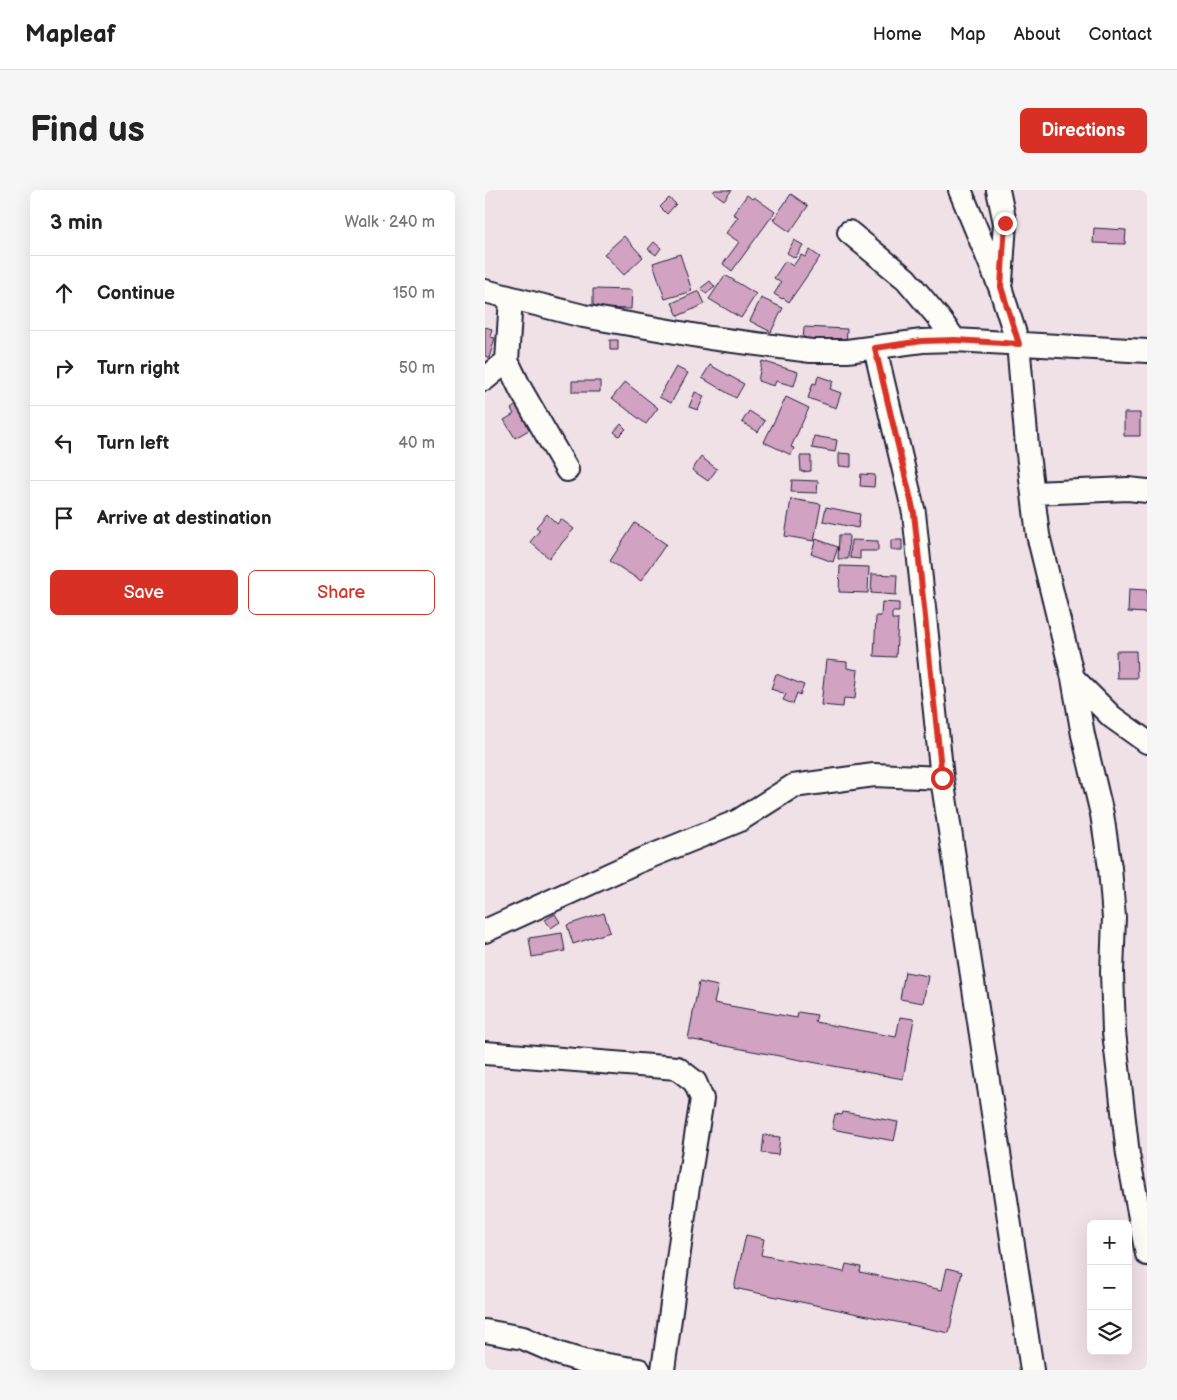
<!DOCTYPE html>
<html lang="en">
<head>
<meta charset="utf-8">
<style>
	:root { --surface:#fff; --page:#f6f6f6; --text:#222; --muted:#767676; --line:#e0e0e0; --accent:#d93025 }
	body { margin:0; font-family:"Balsamiq Sans",sans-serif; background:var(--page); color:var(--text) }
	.controls { position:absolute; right:15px; bottom:15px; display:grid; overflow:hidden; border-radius:8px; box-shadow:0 5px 20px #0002 }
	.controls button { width:45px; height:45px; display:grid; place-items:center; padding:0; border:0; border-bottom:1px solid var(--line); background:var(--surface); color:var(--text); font:25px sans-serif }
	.stop { position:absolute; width:15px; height:15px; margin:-11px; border:4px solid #d93025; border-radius:50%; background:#fff }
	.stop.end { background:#d93025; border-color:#fff; box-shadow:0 1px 5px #0008 }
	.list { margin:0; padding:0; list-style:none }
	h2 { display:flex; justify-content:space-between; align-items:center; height:65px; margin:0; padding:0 20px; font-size:21px }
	h2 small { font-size:16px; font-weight:400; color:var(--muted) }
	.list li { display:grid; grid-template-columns:32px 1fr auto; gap:15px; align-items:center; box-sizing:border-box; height:75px; padding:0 20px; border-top:1px solid var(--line) }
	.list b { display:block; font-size:19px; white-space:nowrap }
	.list em { font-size:16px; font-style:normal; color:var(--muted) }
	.actions { display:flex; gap:10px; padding:15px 20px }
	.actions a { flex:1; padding:11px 0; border:1px solid var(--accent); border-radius:8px; text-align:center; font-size:18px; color:var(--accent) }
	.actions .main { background:var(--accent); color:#fff }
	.icon { flex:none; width:28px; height:28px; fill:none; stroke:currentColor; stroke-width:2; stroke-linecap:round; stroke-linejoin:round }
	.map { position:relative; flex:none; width:662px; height:1180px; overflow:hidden; border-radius:8px }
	header { display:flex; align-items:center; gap:30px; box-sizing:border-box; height:70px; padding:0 25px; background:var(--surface); border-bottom:1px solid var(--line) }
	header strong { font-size:24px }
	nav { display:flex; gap:28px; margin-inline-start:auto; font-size:18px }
	.intro { display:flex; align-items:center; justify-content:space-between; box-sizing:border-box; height:120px; padding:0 30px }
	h1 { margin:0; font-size:35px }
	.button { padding:12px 22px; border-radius:8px; background:var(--accent); color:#fff; font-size:18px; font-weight:700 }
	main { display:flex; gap:30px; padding:0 30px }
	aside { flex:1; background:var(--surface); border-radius:8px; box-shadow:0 5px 20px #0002 }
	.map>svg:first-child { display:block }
</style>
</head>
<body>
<header>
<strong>Mapleaf</strong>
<nav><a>Home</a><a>Map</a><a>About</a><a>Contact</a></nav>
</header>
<div class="intro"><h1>Find us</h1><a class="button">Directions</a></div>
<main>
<aside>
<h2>3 min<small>Walk · 240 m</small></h2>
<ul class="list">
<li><svg class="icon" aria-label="ahead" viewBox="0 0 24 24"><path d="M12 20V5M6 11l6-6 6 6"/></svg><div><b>Continue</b></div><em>150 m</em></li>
<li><svg class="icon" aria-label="right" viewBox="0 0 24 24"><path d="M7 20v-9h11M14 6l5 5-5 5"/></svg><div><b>Turn right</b></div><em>50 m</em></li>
<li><svg class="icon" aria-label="left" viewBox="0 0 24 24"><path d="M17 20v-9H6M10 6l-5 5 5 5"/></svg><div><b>Turn left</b></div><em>40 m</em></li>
<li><svg class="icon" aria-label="arrive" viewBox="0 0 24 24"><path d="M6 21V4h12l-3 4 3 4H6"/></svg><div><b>Arrive at destination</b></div></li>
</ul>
<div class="actions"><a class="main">Save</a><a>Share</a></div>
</aside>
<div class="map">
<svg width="662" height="1180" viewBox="0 0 662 1180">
	<rect width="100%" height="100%" fill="#f0e1e7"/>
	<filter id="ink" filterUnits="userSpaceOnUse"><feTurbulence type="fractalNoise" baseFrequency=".02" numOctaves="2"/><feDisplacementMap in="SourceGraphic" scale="10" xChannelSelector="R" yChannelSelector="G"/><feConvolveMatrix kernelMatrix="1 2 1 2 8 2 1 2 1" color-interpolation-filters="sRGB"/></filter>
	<g filter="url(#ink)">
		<path fill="#d1a2c2" stroke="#22223b" d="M230,0H247L239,10L228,2Z
			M306,4L323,16L305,42L288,30Z
			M262,5L267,9L269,7L290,22L247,81L238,74L254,52L241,43L253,27L248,24Z
			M184,8L191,14L182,24L175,17Z
			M609,38L641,40L640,54L608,53Z
			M139,46L158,67L139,85L119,64Z
			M309,50L318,55L310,68L302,63Z
			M169,52L176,58L171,65L163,59Z
			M325,60L335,67L304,112L298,108L297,109L289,104L296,93L289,88L300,71L308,76L316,65L320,67Z
			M195,64L207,101L180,109L168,73Z
			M240,85L271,104L256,128L224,109Z
			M225,91L230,97L221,104L216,98Z
			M108,99L147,100L146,119L108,118Z
			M214,101L220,114L193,126L187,113Z
			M276,108L298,118L286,142L265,131Z
			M0,137L7,139L5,147L10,148L4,168L0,166Z
			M319,137L362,139L361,155L318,153Z
			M125,150H133V160H125Z
			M277,171L313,182L309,196L291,191L289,196L273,191Z
			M225,175L259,194L251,208L217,188Z
			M191,177L203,183L186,213L174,207Z
			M333,186L348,191L345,199L356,203L351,218L323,208L328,193L331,194Z
			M87,191H115V202H87Z
			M140,192L173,218L161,234L127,208Z
			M210,202L219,206L213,220L204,217Z
			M301,207L324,218L306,257L309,258L306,265L279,252Z
			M34,213L49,237L30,248L19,230L29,224L26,219Z
			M264,221L280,231L273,242L257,232Z
			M639,223H655V246H639Z
			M136,234L141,239L134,246L129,242Z
			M329,246L352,250L350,262L327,258Z
			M354,263L366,264V277L354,276Z
			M315,266H326V281L316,282Z
			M216,267L232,279L223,291L207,280Z
			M376,284L390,285L389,297L375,296Z
			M307,290L333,291L332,303L306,302Z
			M306,309L336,314L329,351L300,346Z
			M341,317L375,324L373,338L338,331Z
			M62,324L72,334L76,329L89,339L64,368L45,352L55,340L51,337Z
			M150,333L181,354L156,391L125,371Z
			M354,345H364L363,369H353Z
			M331,349L353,357L348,372L326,364Z
			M366,350L393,351V361H375V369L365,368Z
			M406,350H417V360H406Z
			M355,376L384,377L383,403L354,402Z
			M387,384L412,385L411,405L386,403Z
			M644,399L662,400V423L643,422Z
			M397,412L414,413V422H407V429H413L411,467L389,466L391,426H396Z
			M631,461H651L652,488H632Z
			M341,470L362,472V478L373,480L370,509L359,508L358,517L336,515Z
			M291,484L319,495L315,505L312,503L308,514L298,510L301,504L286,499Z
			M119,723L125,742L88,754L82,735Z
			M70,724L75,732L66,738L60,730Z
			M77,743L80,761L47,767L44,748Z
			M420,782L443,786L438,813L415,809Z
			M214,792L233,796L229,813L312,828L313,822L332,825L330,832L411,847L415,827L429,829L418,889L203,849Z
			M358,922L413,932L409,951L347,939L350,924L357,925Z
			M279,945L295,947L293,965L277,963Z
			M261,1045L279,1049L276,1065L359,1082L361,1074L376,1077L375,1082L457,1100L462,1078L477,1082L464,1143L249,1098Z"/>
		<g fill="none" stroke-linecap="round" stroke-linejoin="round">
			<defs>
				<path id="minor" d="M475,0L515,97L533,153L542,256L553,345L588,488L598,545L617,624L625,678L629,728L627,782L629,842L643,965L662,1064
					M513,0L520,33L516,91
					M364,42L421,89L453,127L470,150
					M0,101L98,126L225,148L326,161H362L437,151L470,150L662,161
					M390,158L429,323L457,588L547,1180
					M22,171L36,200L82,280
					M0,189L22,171L26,108
					M548,303L643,299L662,301
					M588,488L627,527L662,552
					M0,741L154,671L253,631L308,596L389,585L457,588
					M0,863L192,878L210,892L217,909L202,1003L178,1180
					M0,1141L38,1148L75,1164L98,1171L154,1180"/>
			</defs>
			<use href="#minor" stroke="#22223b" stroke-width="26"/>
			<use href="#minor" stroke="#fdfcf7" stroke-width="22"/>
		</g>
	</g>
	<g fill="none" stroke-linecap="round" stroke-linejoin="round" filter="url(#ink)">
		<path stroke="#d93025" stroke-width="6" d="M457,588L429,323L390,158L437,151L470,150L534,154L516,97L520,33"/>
	</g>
</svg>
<div class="controls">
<button>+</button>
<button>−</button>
<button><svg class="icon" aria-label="layers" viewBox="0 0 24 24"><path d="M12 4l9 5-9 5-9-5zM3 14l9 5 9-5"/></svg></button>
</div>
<div class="stop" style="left:457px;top:588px"></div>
<div class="stop end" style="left:520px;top:33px"></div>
</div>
</main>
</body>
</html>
